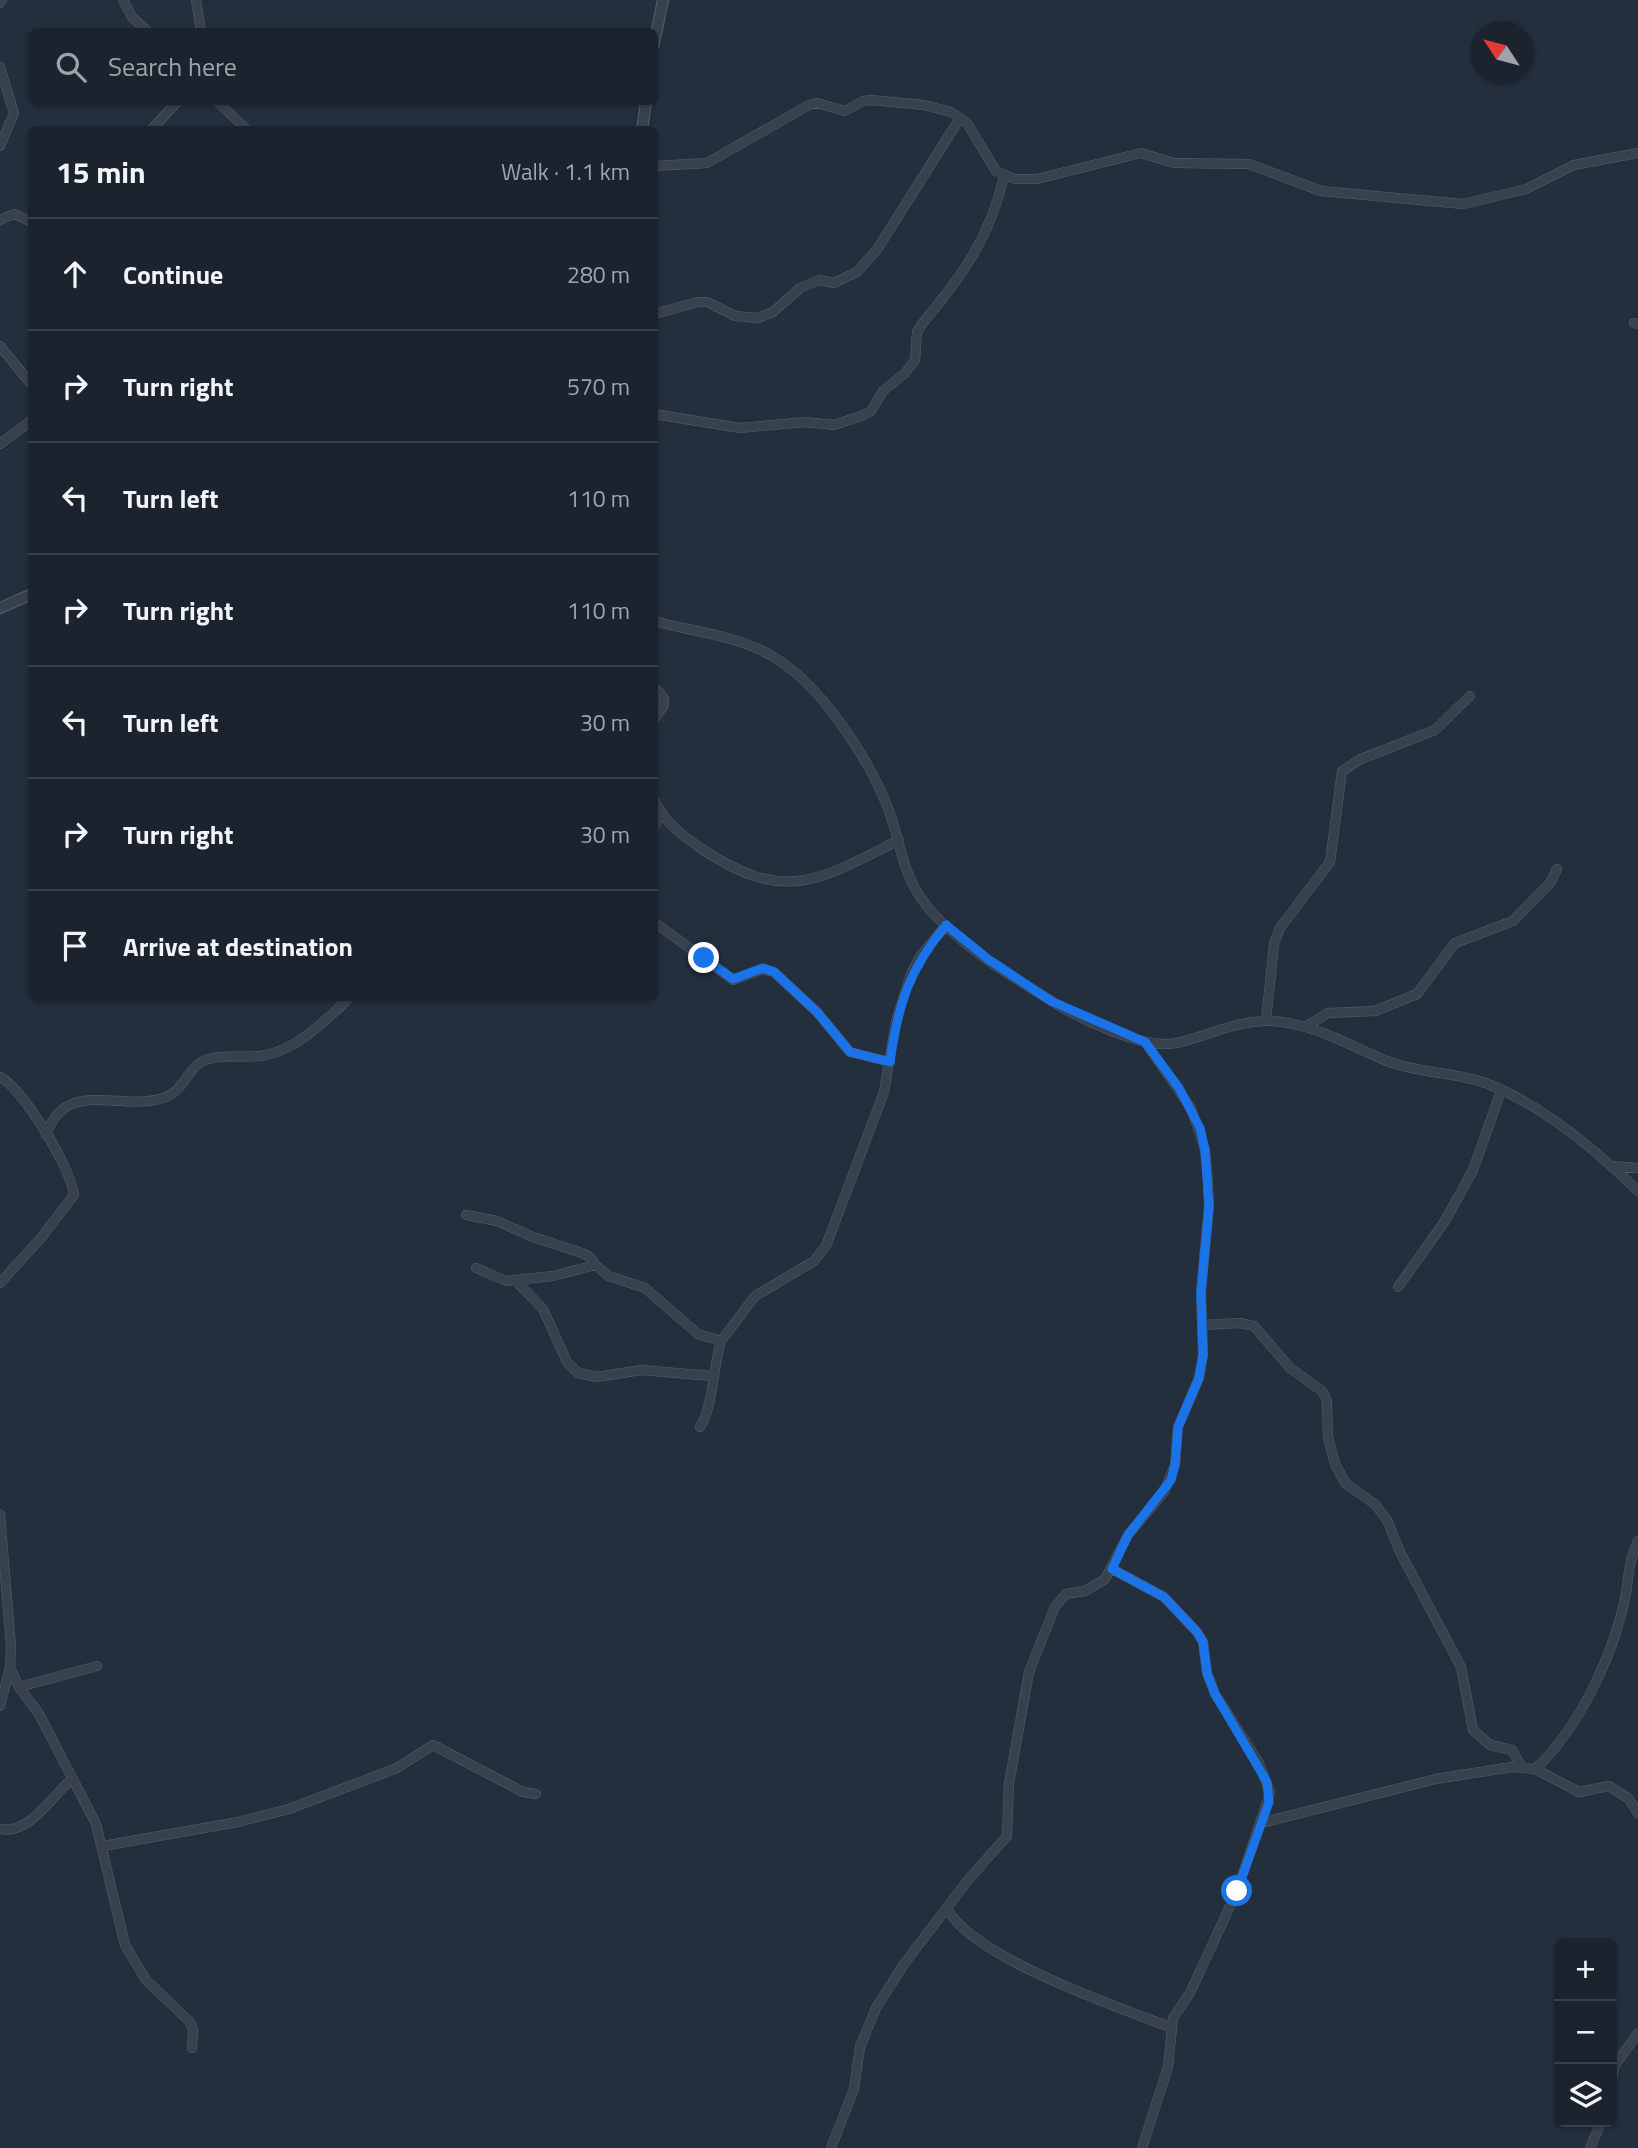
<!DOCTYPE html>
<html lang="en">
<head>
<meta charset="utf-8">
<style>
	:root { --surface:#1b232e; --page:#282f3a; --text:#f1f3f6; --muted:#a0a4aa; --line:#39404a }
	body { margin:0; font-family:"Titillium Web",sans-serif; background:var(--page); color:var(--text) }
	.controls { position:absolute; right:21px; bottom:21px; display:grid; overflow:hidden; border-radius:10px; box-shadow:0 2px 5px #0004 }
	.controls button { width:63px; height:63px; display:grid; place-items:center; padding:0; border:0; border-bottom:2px solid var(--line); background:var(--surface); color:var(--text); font:35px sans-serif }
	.compass { position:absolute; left:1470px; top:21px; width:63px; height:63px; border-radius:50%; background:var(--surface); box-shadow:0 2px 5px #0004; rotate:306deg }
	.stop { position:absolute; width:21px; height:21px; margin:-16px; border:5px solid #1a73e8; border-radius:50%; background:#fff }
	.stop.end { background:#1a73e8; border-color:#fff; box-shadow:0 2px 7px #0008 }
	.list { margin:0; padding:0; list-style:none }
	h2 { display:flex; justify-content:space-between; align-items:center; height:91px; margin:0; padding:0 28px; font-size:30px }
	h2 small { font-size:23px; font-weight:400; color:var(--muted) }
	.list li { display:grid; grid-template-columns:46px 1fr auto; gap:21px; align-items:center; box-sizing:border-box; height:112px; padding:0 28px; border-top:2px solid var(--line) }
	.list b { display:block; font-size:26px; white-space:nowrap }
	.list em { font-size:23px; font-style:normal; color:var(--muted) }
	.icon { flex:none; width:38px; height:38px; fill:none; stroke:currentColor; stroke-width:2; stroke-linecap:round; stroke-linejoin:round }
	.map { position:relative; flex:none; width:1638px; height:2148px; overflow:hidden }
	.search { position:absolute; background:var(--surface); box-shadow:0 2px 5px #0004; left:28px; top:28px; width:630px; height:77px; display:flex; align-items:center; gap:18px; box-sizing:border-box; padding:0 24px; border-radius:10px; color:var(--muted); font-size:26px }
	.panel { position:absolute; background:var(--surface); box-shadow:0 2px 5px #0004; left:28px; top:126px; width:630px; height:875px; border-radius:10px }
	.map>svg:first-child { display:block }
</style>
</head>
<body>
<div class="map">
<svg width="1638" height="2148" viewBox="0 0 1638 2148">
	<rect width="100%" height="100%" fill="#242f3e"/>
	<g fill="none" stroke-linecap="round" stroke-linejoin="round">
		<defs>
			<path id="minor" d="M123,0L132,17L148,32
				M196,0L201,32
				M0,3L2,0
				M0,67L14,113L0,146
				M218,102L247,130
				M151,130L177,102
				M654,166L707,163L809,105L817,103L845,111L863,101L871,100L924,105L951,112L967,123L996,171L1015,179H1037L1141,153L1174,163L1249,164L1321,191L1463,204L1526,189L1574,165L1638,153
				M0,220L14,214L32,222
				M654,314L698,302H707L735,316L758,318L773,312L800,288L819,280L834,283L857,272L878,248L960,118
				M1634,323L1638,324
				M0,346L32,385
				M654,414L740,428L805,422L834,425L861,416L871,411L883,391L905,373L915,360L917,332L922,324C962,276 990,238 1004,176
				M0,444L32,420
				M654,621C693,632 737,635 772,656C820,683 870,760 889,811C899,838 902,867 917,892C943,935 1007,974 1050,1000C1078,1018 1143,1050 1176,1043C1209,1036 1236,1020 1271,1021C1314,1023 1348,1045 1387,1061C1420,1074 1457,1072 1488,1084C1544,1106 1596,1150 1638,1191
				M654,687L664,698V705L654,719
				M654,800C664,822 683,836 702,849C784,904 818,881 899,840
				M654,827L660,814
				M654,922L733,980L763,969L774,972L817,1012L850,1052L890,1062
				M1266,1021L1274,944L1280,928L1330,862L1342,771L1361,759L1435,730L1470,696
				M1307,1026L1328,1013L1375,1011L1417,994L1455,943L1513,921L1550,883L1557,869
				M0,1077C24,1090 71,1168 74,1195L40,1239L0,1283
				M46,1135C66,1077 118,1112 163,1098C183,1092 187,1070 201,1062C218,1053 242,1058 260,1056C295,1052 325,1021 349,998
				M1612,1166L1638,1168
				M466,1215L497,1221L533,1237L582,1253L590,1257L595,1265
				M476,1268L506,1281L553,1276L595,1265L609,1276L645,1288L698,1334L721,1341L755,1296L814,1261L826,1246L884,1092L896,1021L911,974L919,958L946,925
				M515,1280L543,1309L567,1362L578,1373L597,1377L641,1370L712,1376
				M1398,1287L1445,1221L1473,1170L1501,1091
				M1204,1325L1240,1323L1254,1326L1290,1368L1322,1391L1327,1401L1328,1437L1335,1464L1346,1484L1375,1504L1387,1520L1400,1552L1461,1667L1473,1730L1490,1745L1512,1750L1521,1766
				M700,1427C713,1408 713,1366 721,1341
				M0,1514L11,1646L10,1668L0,1706
				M1112,1569L1164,1597L1197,1632L1203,1642L1207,1673L1215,1694L1259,1763L1270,1793L1237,1891L1190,1993L1173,2018L1168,2067L1142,2148
				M10,1668L19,1687L39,1714L96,1824L125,1945L146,1980L189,2021L193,2029L192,2048
				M19,1687L97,1666
				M1535,1769C1579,1729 1615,1652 1626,1593C1629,1574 1629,1559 1638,1541
				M1261,1823L1436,1779L1512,1767L1535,1769L1579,1792L1609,1786L1628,1798L1638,1813
				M0,1829C29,1835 51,1797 71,1780
				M103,1846L238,1822L289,1809L397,1768L433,1745L523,1792L536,1794
				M947,1909C974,1958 1118,2007 1172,2028
				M1612,2078L1615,2065L1638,2033
				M831,2148L854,2089L860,2047L876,2008L904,1964L968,1880L1007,1836L1009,1784L1029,1672L1055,1607L1066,1594L1085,1591L1105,1579L1128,1535L1164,1492L1175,1465L1178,1427L1199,1378L1203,1355L1201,1292L1209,1206L1208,1180L1205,1150L1191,1108L1145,1042
				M1590,2148L1601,2122"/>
			<path id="tertiary" d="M654,44L663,0
				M642,130L646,102
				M0,608L32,594"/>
		</defs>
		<use href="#minor" stroke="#565f6c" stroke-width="10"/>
		<use href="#tertiary" stroke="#565f6c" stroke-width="12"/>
		<use href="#minor" stroke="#38414e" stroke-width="9"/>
		<use href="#tertiary" stroke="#38414e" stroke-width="10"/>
	</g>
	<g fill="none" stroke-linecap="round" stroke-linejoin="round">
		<path stroke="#1a73e8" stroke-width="9" d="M704,958L733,979L763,968L774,972L817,1012L850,1052L890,1062C898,1004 909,970 946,925L988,959L1051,1001L1145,1042L1179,1088L1200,1128L1205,1150L1209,1206L1201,1293L1203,1355L1199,1378L1178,1427L1175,1465L1171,1480L1128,1535L1112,1569L1164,1597L1197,1632L1203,1642L1207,1673L1215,1694L1267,1782L1269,1802L1237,1891"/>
	</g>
</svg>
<div class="controls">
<button>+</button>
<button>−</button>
<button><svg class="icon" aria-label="layers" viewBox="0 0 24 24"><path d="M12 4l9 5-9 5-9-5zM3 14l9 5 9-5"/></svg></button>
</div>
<svg class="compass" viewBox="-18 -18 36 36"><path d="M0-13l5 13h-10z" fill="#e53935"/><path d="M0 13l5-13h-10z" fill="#a0a4aa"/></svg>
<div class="stop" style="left:1237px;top:1891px"></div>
<div class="stop end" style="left:704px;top:958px"></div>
<div class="search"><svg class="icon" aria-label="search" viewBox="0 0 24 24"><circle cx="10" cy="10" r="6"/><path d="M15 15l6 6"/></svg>Search here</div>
<section class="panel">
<h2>15 min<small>Walk · 1.1 km</small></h2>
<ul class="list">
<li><svg class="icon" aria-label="ahead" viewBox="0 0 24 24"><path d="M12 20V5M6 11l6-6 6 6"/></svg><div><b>Continue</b></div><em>280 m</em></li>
<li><svg class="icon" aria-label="right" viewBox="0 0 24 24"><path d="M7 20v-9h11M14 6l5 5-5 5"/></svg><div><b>Turn right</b></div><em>570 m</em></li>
<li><svg class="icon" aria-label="left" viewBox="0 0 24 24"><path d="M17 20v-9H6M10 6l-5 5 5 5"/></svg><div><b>Turn left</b></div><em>110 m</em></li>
<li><svg class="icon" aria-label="right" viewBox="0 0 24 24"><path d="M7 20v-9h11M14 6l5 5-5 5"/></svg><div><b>Turn right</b></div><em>110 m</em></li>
<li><svg class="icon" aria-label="left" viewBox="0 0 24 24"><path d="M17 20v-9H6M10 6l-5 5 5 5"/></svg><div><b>Turn left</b></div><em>30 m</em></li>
<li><svg class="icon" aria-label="right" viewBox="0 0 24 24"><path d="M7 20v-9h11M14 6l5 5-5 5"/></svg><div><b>Turn right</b></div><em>30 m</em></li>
<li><svg class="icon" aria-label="arrive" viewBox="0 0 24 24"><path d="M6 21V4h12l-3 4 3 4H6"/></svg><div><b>Arrive at destination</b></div></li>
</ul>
</section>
</div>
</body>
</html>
